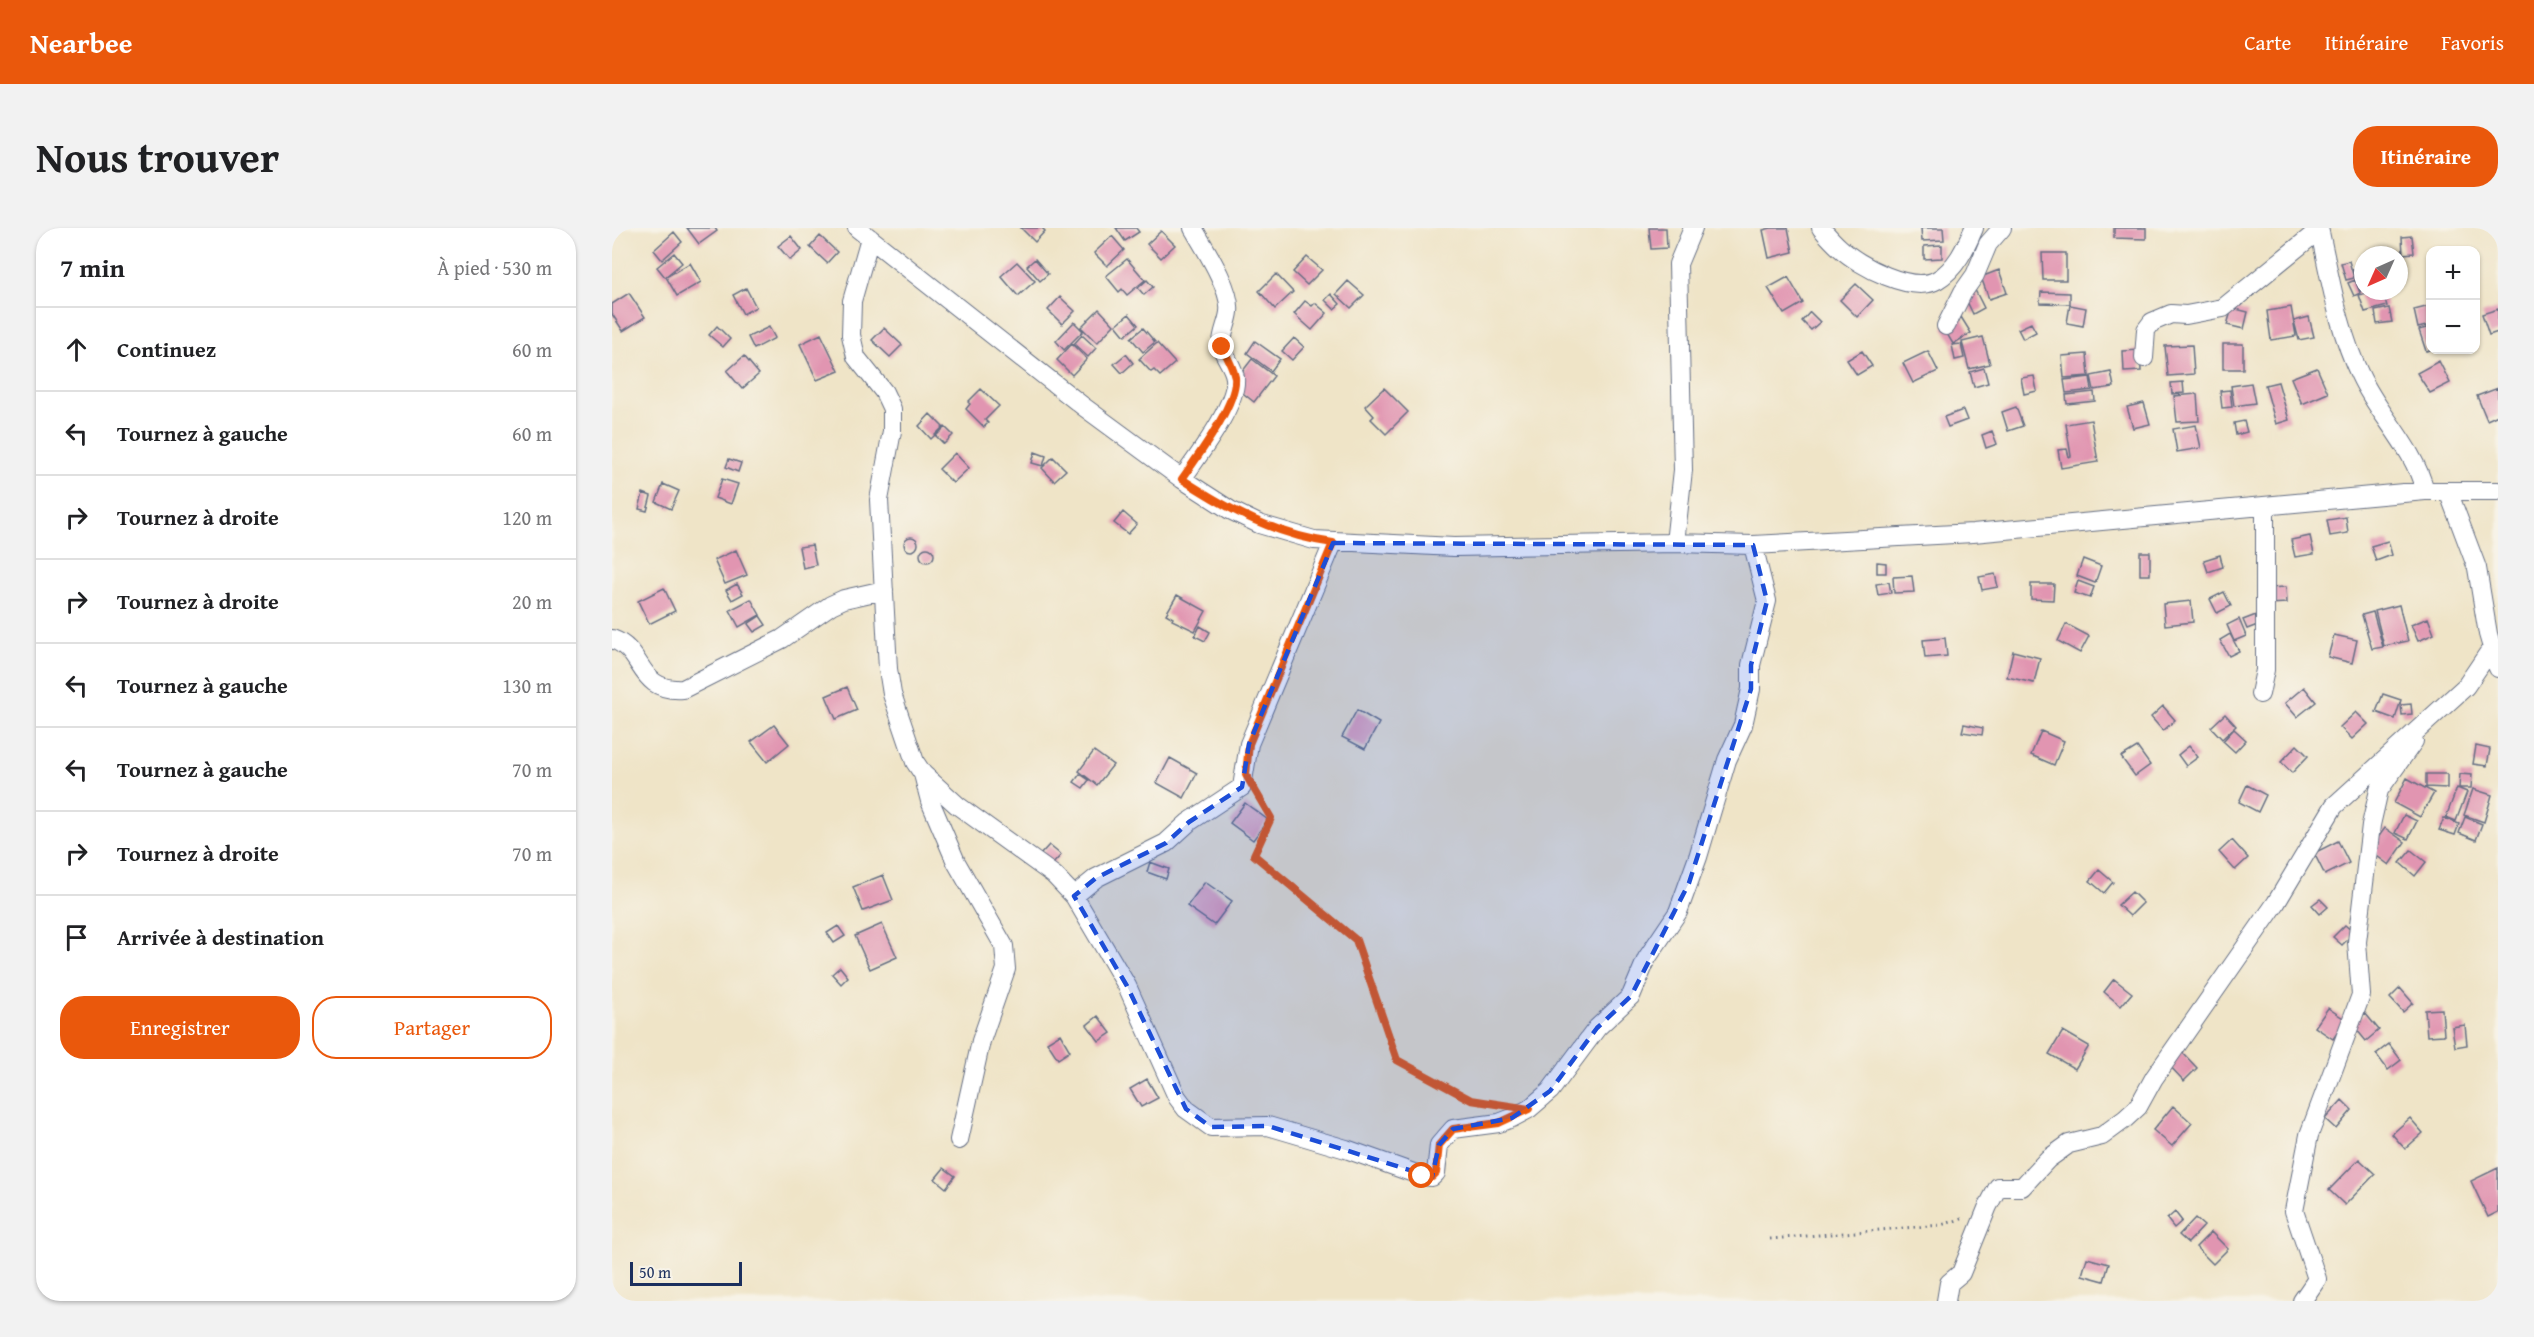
<!DOCTYPE html>
<html lang="fr">
<head>
<meta charset="utf-8">
<style>
	:root { --surface:#fff; --page:#f2f2f2; --text:#202124; --muted:#757577; --line:#e0e0e0; --accent:#ea580c }
	body { margin:0; font-family:"Gentium Book Plus",serif; background:var(--page); color:var(--text) }
	.controls { position:absolute; right:18px; top:18px; display:grid; overflow:hidden; border-radius:12px; box-shadow:0 2px 4px #0004 }
	.controls button { width:54px; height:54px; display:grid; place-items:center; padding:0; border:0; border-bottom:2px solid var(--line); background:var(--surface); color:var(--text); font:30px sans-serif }
	.compass { position:absolute; left:1742px; top:18px; width:54px; height:54px; border-radius:50%; background:var(--surface); box-shadow:0 2px 4px #0004; rotate:225deg }
	.scale { position:absolute; left:18px; bottom:15px; width:112px; box-sizing:border-box; padding-left:6px; border:3px solid #1b2f5e; border-top:0; font-size:16px; line-height:21px; white-space:nowrap; color:#1b2f5e; -webkit-text-stroke:4px #f7f3e8; paint-order:stroke }
	.stop { position:absolute; width:18px; height:18px; margin:-14px; border:4px solid #ea580c; border-radius:50%; background:#fff }
	.stop.end { background:#ea580c; border-color:#fff; box-shadow:0 2px 6px #0008 }
	.list { margin:0; padding:0; list-style:none }
	h2 { display:flex; justify-content:space-between; align-items:center; height:78px; margin:0; padding:0 24px; font-size:26px }
	h2 small { font-size:20px; font-weight:400; color:var(--muted) }
	.list li { display:grid; grid-template-columns:39px 1fr auto; gap:18px; align-items:center; box-sizing:border-box; height:84px; padding:0 24px; border-top:2px solid var(--line) }
	.list b { display:block; font-size:22px; white-space:nowrap }
	.list em { font-size:20px; font-style:normal; color:var(--muted) }
	.actions { display:flex; gap:12px; padding:18px 24px }
	.actions a { flex:1; padding:14px 0; border:2px solid var(--accent); border-radius:24px; text-align:center; font-size:21px; color:var(--accent) }
	.actions .main { background:var(--accent); color:#fff }
	.icon { flex:none; width:33px; height:33px; fill:none; stroke:currentColor; stroke-width:2; stroke-linecap:round; stroke-linejoin:round }
	.map { position:relative; flex:none; width:1886px; height:1073px; overflow:hidden; border-radius:24px }
	header { display:flex; align-items:center; gap:36px; box-sizing:border-box; height:84px; padding:0 30px; background:var(--accent); color:#fff }
	header strong { font-size:28px }
	nav { display:flex; gap:33px; margin-inline-start:auto; font-size:21px }
	.intro { display:flex; align-items:center; justify-content:space-between; box-sizing:border-box; height:144px; padding:0 36px }
	h1 { margin:0; font-size:42px }
	.button { padding:15px 27px; border-radius:24px; background:var(--accent); color:#fff; font-size:21px; font-weight:700 }
	main { display:flex; gap:36px; padding:0 36px }
	aside { flex:1; background:var(--surface); border-radius:24px; box-shadow:0 2px 4px #0004 }
	.map>svg:first-child { display:block }
</style>
</head>
<body>
<header>
<strong>Nearbee</strong>
<nav><a>Carte</a><a>Itinéraire</a><a>Favoris</a></nav>
</header>
<div class="intro"><h1>Nous trouver</h1><a class="button">Itinéraire</a></div>
<main>
<aside>
<h2>7 min<small>À pied · 530 m</small></h2>
<ul class="list">
<li><svg class="icon" aria-label="ahead" viewBox="0 0 24 24"><path d="M12 20V5M6 11l6-6 6 6"/></svg><div><b>Continuez</b></div><em>60 m</em></li>
<li><svg class="icon" aria-label="left" viewBox="0 0 24 24"><path d="M17 20v-9H6M10 6l-5 5 5 5"/></svg><div><b>Tournez à gauche</b></div><em>60 m</em></li>
<li><svg class="icon" aria-label="right" viewBox="0 0 24 24"><path d="M7 20v-9h11M14 6l5 5-5 5"/></svg><div><b>Tournez à droite</b></div><em>120 m</em></li>
<li><svg class="icon" aria-label="right" viewBox="0 0 24 24"><path d="M7 20v-9h11M14 6l5 5-5 5"/></svg><div><b>Tournez à droite</b></div><em>20 m</em></li>
<li><svg class="icon" aria-label="left" viewBox="0 0 24 24"><path d="M17 20v-9H6M10 6l-5 5 5 5"/></svg><div><b>Tournez à gauche</b></div><em>130 m</em></li>
<li><svg class="icon" aria-label="left" viewBox="0 0 24 24"><path d="M17 20v-9H6M10 6l-5 5 5 5"/></svg><div><b>Tournez à gauche</b></div><em>70 m</em></li>
<li><svg class="icon" aria-label="right" viewBox="0 0 24 24"><path d="M7 20v-9h11M14 6l5 5-5 5"/></svg><div><b>Tournez à droite</b></div><em>70 m</em></li>
<li><svg class="icon" aria-label="arrive" viewBox="0 0 24 24"><path d="M6 21V4h12l-3 4 3 4H6"/></svg><div><b>Arrivée à destination</b></div></li>
</ul>
<div class="actions"><a class="main">Enregistrer</a><a>Partager</a></div>
</aside>
<div class="map">
<svg width="1886" height="1073" viewBox="0 0 1886 1073">
	<rect width="100%" height="100%" fill="#f7f3e8"/>
	<filter id="ink" filterUnits="userSpaceOnUse"><feTurbulence type="fractalNoise" baseFrequency=".0167" numOctaves="2"/><feDisplacementMap in="SourceGraphic" scale="12" xChannelSelector="R" yChannelSelector="G"/><feConvolveMatrix kernelMatrix="1 2 1 2 8 2 1 2 1" color-interpolation-filters="sRGB"/></filter>
	<filter id="wash" filterUnits="userSpaceOnUse"><feTurbulence type="fractalNoise" baseFrequency=".008" numOctaves="4" result="noise"/><feDisplacementMap in="SourceGraphic" scale="24" xChannelSelector="R" yChannelSelector="G"/><feGaussianBlur stdDeviation="1.35" result="paint"/><feColorMatrix in="noise" values="0 0 0 0 0 0 0 0 0 0 0 0 0 0 0 0 0 1.4 0 .05"/><feComposite in="paint" operator="in"/></filter>
	<g filter="url(#wash)">
		<rect width="100%" height="100%" fill="#efe4c7"/>
		<g id="blocks">
			<path fill="#e195b1" d="M75,0H103L105,3L87,16Z
				M409,0H430L433,3L423,14Z
				M504,0H524L527,4L513,13Z
				M1037,0H1054L1055,20L1039,21Z
				M1159,0H1176L1181,24L1157,30L1151,2Z
				M1309,0H1331L1332,12L1310,13Z
				M1502,0H1534V11L1502,10Z
				M549,3L563,17L549,30L535,16Z
				M62,4L70,14L50,32L42,22Z
				M179,8L190,22L178,32L166,18Z
				M208,8L225,24L215,35L198,19Z
				M500,8L512,22L495,38L482,25Z
				M1800,8L1802,25L1791,26L1790,9Z
				M1330,17V30L1312,31V18Z
				M62,25L70,35L53,49L45,39Z
				M1430,25H1454V52H1431Z
				M695,29L710,42L695,57L681,44Z
				M423,31L436,46L428,53L415,38Z
				M515,31L533,52L515,67L510,61L507,64L494,48Z
				M1737,33L1742,50L1734,52L1729,35Z
				M405,34L423,53L406,68L389,48Z
				M78,35L89,54L65,68L54,49Z
				M1751,38V62L1749,63L1741,41Z
				M1387,42L1395,65L1377,71L1369,49Z
				M664,46L681,64L663,81L647,63Z
				M1176,49L1191,75L1172,86L1156,60Z
				M535,52L541,59L532,67L526,60Z
				M1743,52L1748,65L1742,68L1736,55Z
				M736,53L752,67L739,80L724,66Z
				M1244,56L1261,72L1245,89L1228,72Z
				M134,60L144,79L131,86L121,67Z
				M1363,62L1372,80L1361,86L1352,67Z
				M1762,63H1770L1775,78L1753,84L1747,67Z
				M1429,64L1458,65V76L1428,75Z
				M17,65L33,89L11,103L0,86V76Z
				M719,66L728,76L722,81L713,72Z
				M448,69L463,83L450,96L436,82Z
				M693,73L700,78L703,75L715,85L700,102L682,86Z
				M1458,77L1474,80L1471,98L1455,95Z
				M1818,78V97L1806,100L1802,82Z
				M1679,79L1684,108L1659,112L1655,83Z
				M1620,80L1636,84L1632,101L1615,97Z
				M1777,80L1780,94L1765,96L1763,83Z
				M487,81L502,97L485,115L469,99Z
				M1886,81V104L1877,107L1870,86Z
				M1198,84L1208,94L1199,102L1190,93Z
				M517,86L526,97L513,108L504,97Z
				M1349,89L1359,105L1341,116L1331,99Z
				M1697,89L1702,109L1687,112L1682,93Z
				M462,94L471,103L452,122L444,113Z
				M1419,95L1424,104L1411,111L1406,101Z
				M105,98L118,111L111,119L97,107Z
				M157,99L163,110L142,121L136,109Z
				M1818,99V122L1814,123L1807,102Z
				M272,100L290,117L278,129L260,112Z
				M531,100L543,114L531,124L519,110Z
				M209,106L227,143L205,152L188,116Z
				M470,107L484,120L476,129L462,116Z
				M1371,109L1378,136L1357,141L1350,114Z
				M682,110L692,119L680,132L670,123Z
				M643,113L668,131L659,143L635,125Z
				M545,115L563,135L548,148L542,142L539,144L527,131Z
				M460,116L475,131L460,147L445,132Z
				M1349,116L1352,130L1343,132L1340,117Z
				M1611,116H1631V141H1611Z
				M1580,117L1582,146L1556,148L1553,118Z
				M1528,122L1529,143L1512,144L1511,123Z
				M1250,123L1260,138L1245,147L1235,132Z
				M1316,123L1326,143L1301,155L1291,135Z
				M514,126L521,135L510,145L502,136Z
				M1475,126L1477,148L1452,150L1450,128Z
				M132,128L147,146L130,161L115,143Z
				M640,131L662,148L642,174L627,162L623,153Z
				M1827,133L1838,155L1818,165L1805,145Z
				M1372,140L1376,155L1362,159L1358,144Z
				M1705,140L1716,165L1690,176L1679,150Z
				M1499,144L1502,159L1482,162L1479,148Z
				M1422,148L1425,163L1412,166L1409,150Z
				M1478,149L1480,162L1454,165L1452,152Z
				M1571,154L1572,165L1560,166L1559,155Z
				M1666,154L1677,192L1664,196L1653,157Z
				M1639,155L1643,175L1622,178L1619,158Z
				M772,160L796,184L774,206L759,191L762,188L753,178Z
				M1886,160V187L1875,192L1865,168Z
				M369,161L387,178L373,192L376,195L372,199L354,181L358,176L356,174Z
				M1618,162L1620,179L1610,180L1608,163Z
				M1482,164L1483,173L1455,176L1454,167Z
				M1585,166L1587,193L1565,194L1562,168Z
				M1532,175L1538,196L1521,200L1515,179Z
				M1404,179L1411,198L1396,203L1390,184Z
				M1351,182L1355,192L1336,199L1332,189Z
				M318,186L331,199L319,211L307,198Z
				M1479,192L1486,234L1449,240L1446,222L1455,221L1457,229L1459,228L1454,196Z
				M1632,193L1635,204L1624,207L1622,195Z
				M1584,197L1589,220L1565,224L1561,201Z
				M333,199L341,207L332,216L324,208Z
				M1380,203L1385,216L1374,220L1370,207Z
				M423,224L434,228L431,238L420,235Z
				M343,225L357,240L341,255L327,241Z
				M441,229L454,242L442,253L430,240Z
				M117,231L129,235L126,244L114,239Z
				M110,251L126,256L119,276L103,270Z
				M51,256L67,263L59,281L44,274Z
				M31,265L39,268L35,283L27,281Z
				M511,284L525,296L516,306L502,295Z
				M1734,289L1736,305L1718,308L1715,292Z
				M1698,308L1702,326L1683,329L1679,312Z
				M292 316a7 7 0 1 1 14 0a7 7 0 1 1-14 0Z
				M1776,313L1780,327L1764,333L1759,318Z
				M200,317L204,337L191,340L187,319Z
				M308 327a7 7 0 1 1 14 0a7 7 0 1 1-14 0Z
				M124,322L135,347L113,356L102,332Z
				M1528,324H1538V347H1528Z
				M1608,327L1611,339L1596,344L1592,332Z
				M1471,331L1489,338L1483,355L1465,348Z
				M1265,334L1274,335V345H1265Z
				M1383,346L1386,359L1370,362L1367,349Z
				M1300,348L1302,364L1282,365L1281,349Z
				M1466,353L1482,359L1478,370L1462,365Z
				M1277,354L1279,365L1266,367L1264,356Z
				M125,356L131,366L120,372L114,362Z
				M1419,356H1442L1441,372L1419,371Z
				M1674,359L1675,375L1655,376L1654,360Z
				M52,360L63,383L37,396L26,373Z
				M1612,364L1619,378L1605,385L1598,371Z
				M565,367L594,383L583,403L560,392L561,390L554,386Z
				M139,371L148,387L127,399L118,382Z
				M1579,373L1581,394L1553,397L1551,376Z
				M1787,377L1796,413L1772,418L1763,383Z
				M1761,384L1771,419L1760,421L1750,387Z
				M1644,387L1648,396L1635,401L1631,392Z
				M148,388L154,397L142,404L136,396Z
				M1816,390L1822,406L1806,413L1799,397Z
				M1627,391L1634,408L1622,413L1615,397Z
				M1454,396L1477,408L1468,425L1446,413Z
				M588,398L598,404L593,413L583,408Z
				M1618,406L1627,423L1617,428L1608,412Z
				M1722,407L1745,412L1740,435L1716,429Z
				M1333,410L1335,428L1313,430L1311,412Z
				M1401,423L1428,430L1422,455L1395,449Z
				M235,459L245,482L224,491L214,468Z
				M1692,459L1704,474L1685,489L1673,475Z
				M1771,466L1789,472L1783,491L1764,484Z
				M1799,476L1800,486L1790,487L1789,477Z
				M1551,478L1563,492L1551,503L1539,489Z
				M745,482L767,495L753,521L730,509Z
				M1744,484L1756,496L1740,511L1728,499Z
				M1613,486L1624,498L1610,511L1599,499Z
				M1352,496L1371,500L1370,507L1350,504Z
				M162,497L177,516L155,534L139,514Z
				M1622,501L1634,512L1623,524L1611,513Z
				M1429,503L1452,513L1442,537L1419,527Z
				M1685,517L1696,528L1680,545L1669,534Z
				M1577,518L1586,529L1574,538L1566,527Z
				M1864,518L1878,521L1875,538L1861,536Z
				M1525,519L1538,537L1523,548L1509,529Z
				M482,523L501,537L485,557L467,543Z
				M558,530L585,545L572,570L545,555Z
				M468,546L477,552L471,560L462,554Z
				M1814,546H1835V560L1814,559Z
				M1848,546L1860,547L1859,560H1847Z
				M1795,550L1822,565L1808,589L1782,575Z
				M1635,557L1654,567L1646,584L1627,574Z
				M1845,560L1855,564L1844,593L1834,589Z
				M1861,561L1880,567L1872,594L1852,587Z
				M633,575L656,592L641,612L618,595Z
				M1792,587L1805,593L1796,611L1783,605Z
				M1853,589L1870,596L1864,612L1847,605Z
				M1832,590L1847,596L1843,607L1827,602Z
				M1773,600L1793,614L1777,637L1757,622Z
				M1620,612L1636,630L1623,642L1607,624Z
				M1726,613L1737,635L1713,647L1702,625Z
				M437,617L449,627L439,638L427,628Z
				M1799,622L1814,634L1803,648L1788,635Z
				M538,634L557,641L554,651L535,644Z
				M1487,642L1501,654L1492,665L1478,653Z
				M271,647L281,672L251,683L241,659Z
				M593,654L620,673L602,697L575,678Z
				M1520,664L1531,675L1518,688L1506,677Z
				M1708,671L1716,679L1708,686L1700,677Z
				M270,696L285,729L258,741L243,708Z
				M1733,697L1742,705L1730,717L1721,709Z
				M226,698L233,708L222,715L215,705Z
				M228,739L236,749L229,756L220,746Z
				M1502,751L1520,765L1509,778L1492,764Z
				M1788,760L1801,775L1791,784L1778,770Z
				M1716,780L1734,792L1721,811L1703,799Z
				M1830,781L1832,807L1815,808L1813,782Z
				M1753,785L1767,802L1754,813L1740,796Z
				M486,788L499,805L487,813L475,797Z
				M1853,797L1855,817L1843,819L1840,799Z
				M1451,803L1477,818L1463,841L1437,826Z
				M448,806L458,823L446,831L435,814Z
				M1777,816L1789,832L1776,842L1764,826Z
				M1569,823L1585,840L1572,853L1556,836Z
				M535,851L546,870L529,879L518,861Z
				M1730,872L1740,882L1724,901L1713,891Z
				M1561,878L1580,895L1560,918L1541,902Z
				M1798,890L1811,905L1793,921L1780,906Z
				M1747,931L1763,946L1733,977L1717,962Z
				M332,940L343,948L334,960L323,951Z
				M1886,940V984L1876,989L1859,953Z
				M1563,984L1570,993L1562,1000L1555,991Z
				M1583,990L1592,998L1576,1015L1567,1007Z
				M1599,1004L1616,1021L1601,1036L1584,1019Z
				M1475,1030L1497,1036L1492,1053L1470,1047Z"/>
		</g>
	</g>
	<g filter="url(#ink)">
		<use href="#blocks" fill-opacity="0" stroke="#656e83" stroke-width="1.5"/>
		<g fill="none" stroke-linecap="round" stroke-linejoin="round">
			<defs>
				<path id="minor" d="M245,0L472,179L570,251L618,282L647,296L702,312L842,319L1063,315L1141,317L1361,305L1813,263H1886
					M1209,0C1215,7 1221,14 1228,20C1247,38 1300,66 1325,52C1344,41 1354,19 1362,0
					M1707,0C1718,48 1726,102 1748,147C1767,188 1802,219 1813,263
					M258,10L240,73L239,107L244,129L272,164L280,181V203L267,272L276,441L280,466L303,534L311,546L345,577L442,647L462,668L515,758L565,869L574,881L599,899L656,898L734,921L810,948L820,949L824,945L827,917L841,901L887,895L900,890L917,881L938,863L985,800L1019,768L1035,730L1066,684L1086,629L1115,532L1131,497L1139,461V437L1155,373L1141,317
					M1334,98L1351,64L1363,47L1376,16L1390,0
					M1532,130L1534,102L1540,94L1559,86L1574,87L1611,80L1707,2
					M570,251C585,229 626,176 623,150C622,139 613,130 610,120C608,109 616,95 617,84C620,62 592,19 581,0
					M1836,263L1865,340L1876,406L1886,440
					M1063,315L1071,242L1066,36L1081,0
					M0,411C34,423 24,464 71,461L170,411L219,377L232,371L272,362
					M1648,466L1653,442V278
					M311,546L318,573L344,634L392,718L394,741L369,813L347,912
					M462,668L484,650L554,615L577,594L630,559L637,516L721,315
					M1334,1073L1337,1055L1349,1045L1376,978L1386,959H1410L1436,931L1457,916L1490,908L1513,891L1526,879L1542,850L1664,675L1722,578L1854,458L1879,421
					M1690,1073L1705,1051L1682,983L1697,907L1749,767L1745,714L1759,597L1767,562L1802,513"/>
			</defs>
			<use href="#minor" stroke="#656e83" stroke-width="20"/>
			<path stroke="#656e83" stroke-width="3" stroke-dasharray="1.5 4.5" stroke-linecap="butt" d="M644,565L659,590L642,627L744,712L785,832L859,872L889,876
				M1158,1011L1329,997L1353,990"/>
			<use href="#minor" stroke="#fff" stroke-width="18"/>
		</g>
	</g>
	<g fill="none" stroke-linecap="round" stroke-linejoin="round" filter="url(#ink)">
		<path stroke="#ea580c" stroke-width="8" d="M610,119C615,128 621,139 623,149C626,175 585,229 570,251C617,282 664,307 721,315L637,516L634,547L659,590L642,627L744,712L785,832L859,872L917,881L887,895L841,901L827,917L824,945L820,949L810,948"/>
	</g>
	<path fill="#1d4ed8" fill-opacity="0.2" stroke="#1d4ed8" stroke-width="4.5" stroke-dasharray="12 8" stroke-linejoin="round" d="M721,315L1141,317L1155,373L1139,437V461L1077,655L1019,768L985,800L938,863L900,890L841,901L827,917L820,949L656,898L599,899L574,881L515,758L462,668L484,650L554,615L577,594L630,559L637,516Z"/>
</svg>
<div class="controls">
<button>+</button>
<button>−</button>
</div>
<svg class="compass" viewBox="-18 -18 36 36"><path d="M0-13l5 13h-10z" fill="#e53935"/><path d="M0 13l5-13h-10z" fill="#757577"/></svg>
<div class="scale">50 m</div>
<div class="stop" style="left:810px;top:948px"></div>
<div class="stop end" style="left:610px;top:119px"></div>
</div>
</main>
</body>
</html>
